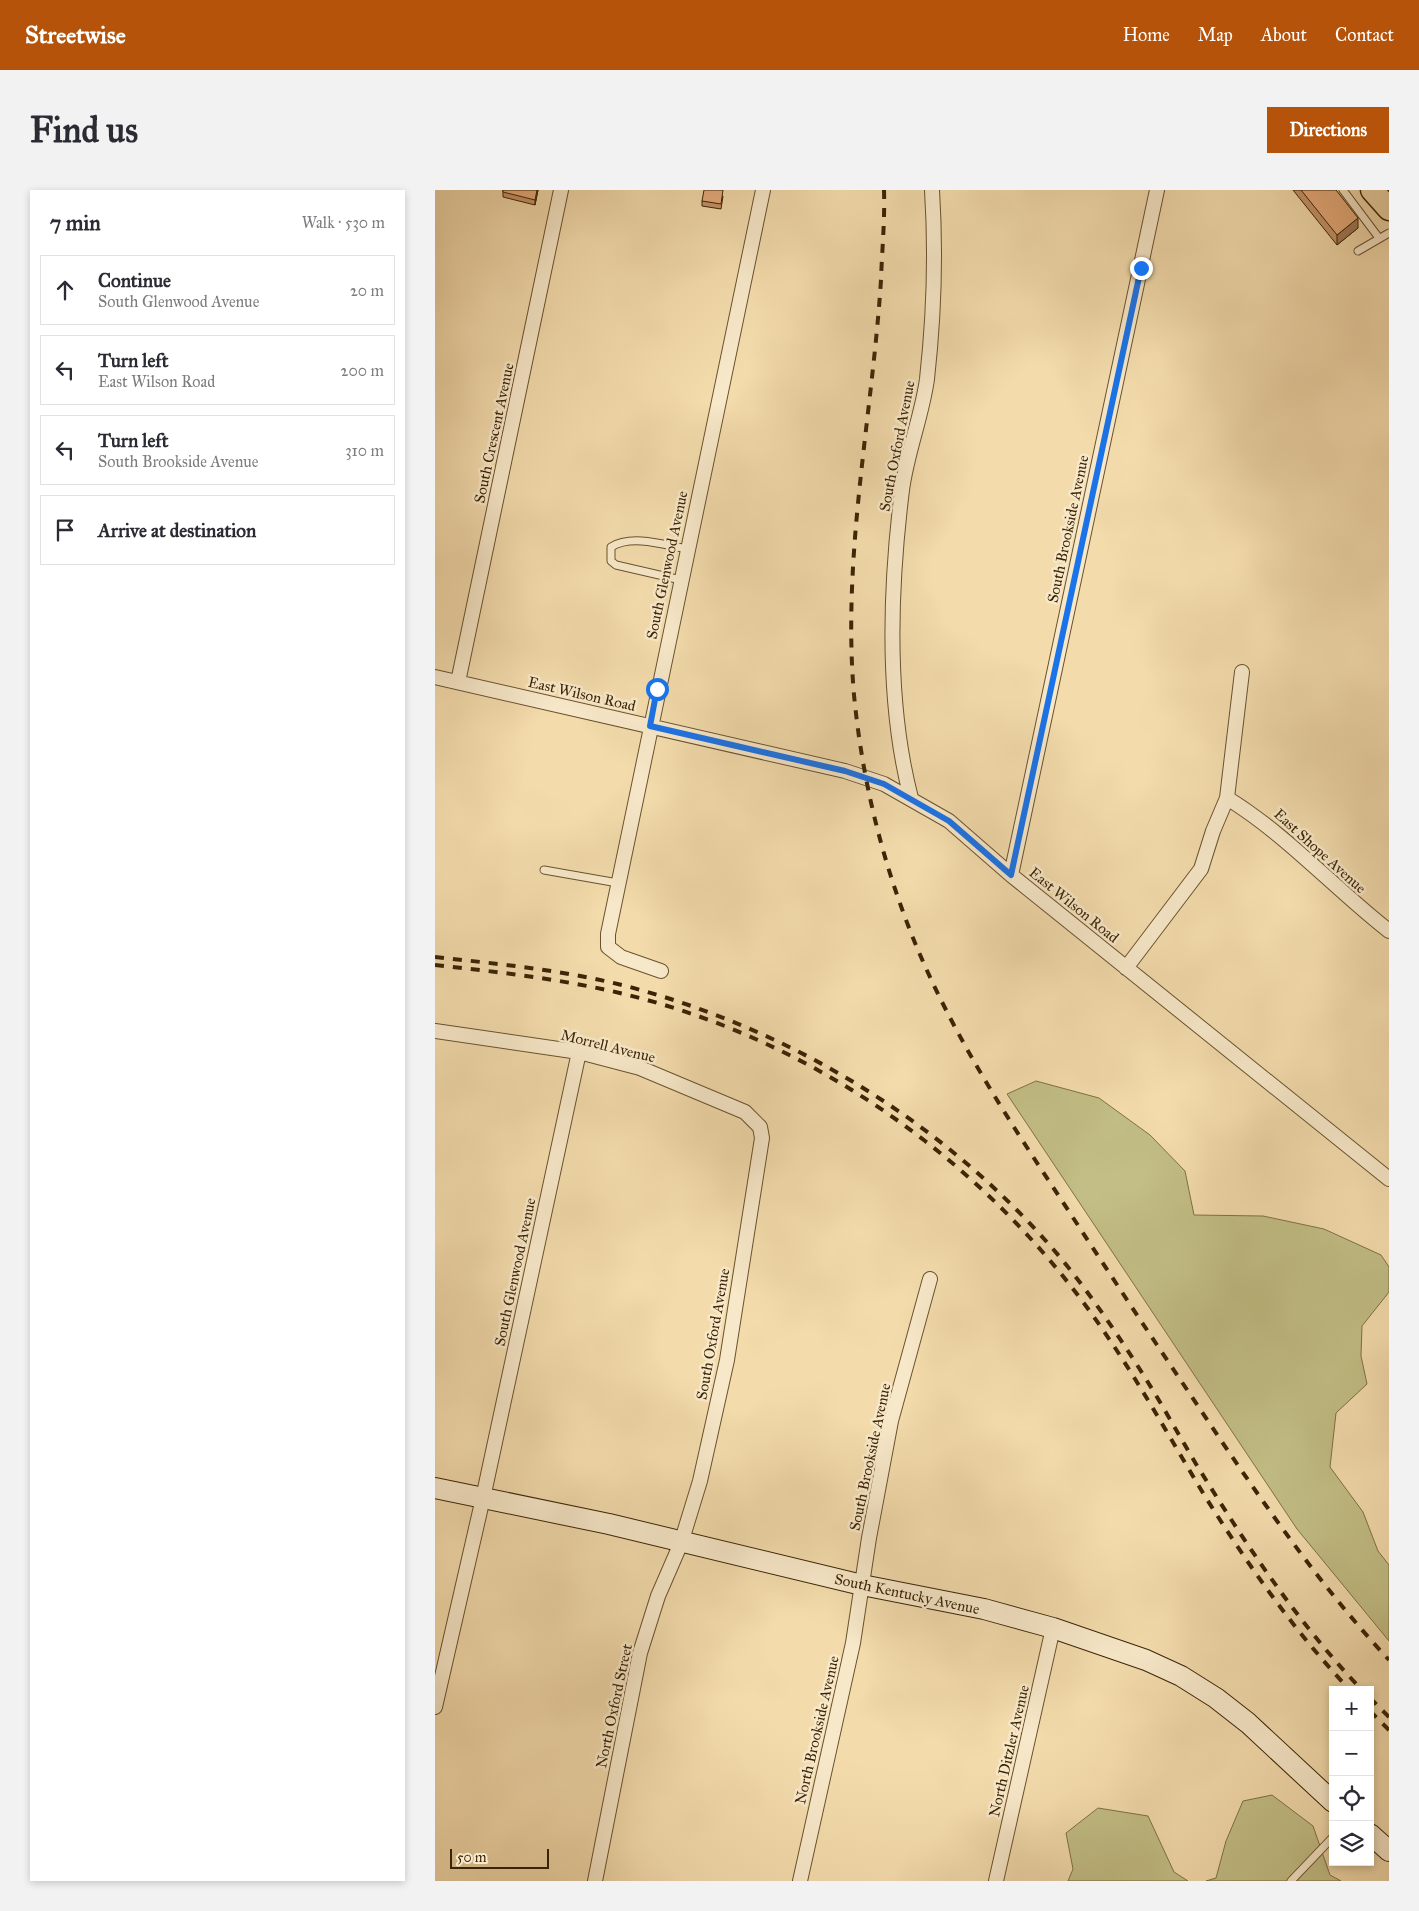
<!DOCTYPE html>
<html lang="en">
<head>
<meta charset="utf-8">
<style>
	:root { --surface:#fff; --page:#f2f2f3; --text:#2b2b33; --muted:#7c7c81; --line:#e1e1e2; --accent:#b45309 }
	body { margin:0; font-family:"IM FELL Great Primer",serif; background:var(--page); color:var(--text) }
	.controls { position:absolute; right:15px; bottom:15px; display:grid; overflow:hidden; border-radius:0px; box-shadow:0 2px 8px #0003 }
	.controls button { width:45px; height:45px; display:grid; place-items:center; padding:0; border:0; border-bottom:1px solid var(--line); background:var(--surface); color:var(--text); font:25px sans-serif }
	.scale { position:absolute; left:15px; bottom:12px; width:99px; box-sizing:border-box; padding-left:5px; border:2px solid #3b2405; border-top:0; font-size:14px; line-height:18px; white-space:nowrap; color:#3b2405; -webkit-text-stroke:4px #f7e8c9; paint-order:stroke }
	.stop { position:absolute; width:15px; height:15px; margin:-11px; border:4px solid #1a73e8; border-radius:50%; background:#fff }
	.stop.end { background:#1a73e8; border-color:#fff; box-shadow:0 1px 5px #0008 }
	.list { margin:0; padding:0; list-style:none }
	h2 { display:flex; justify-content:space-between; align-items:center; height:65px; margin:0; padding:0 20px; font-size:21px }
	h2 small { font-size:16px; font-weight:400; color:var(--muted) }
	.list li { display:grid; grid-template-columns:32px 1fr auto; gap:15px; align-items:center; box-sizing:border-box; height:70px; margin:0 10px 10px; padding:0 10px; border:1px solid var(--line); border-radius:0px }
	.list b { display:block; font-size:19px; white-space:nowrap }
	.list p { margin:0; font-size:16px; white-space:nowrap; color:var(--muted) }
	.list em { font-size:16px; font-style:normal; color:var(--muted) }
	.icon { flex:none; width:28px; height:28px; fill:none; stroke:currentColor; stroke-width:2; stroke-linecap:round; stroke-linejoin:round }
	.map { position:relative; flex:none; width:954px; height:1691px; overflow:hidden; border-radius:0px }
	header { display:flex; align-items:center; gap:30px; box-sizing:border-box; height:70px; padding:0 25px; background:var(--accent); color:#fff }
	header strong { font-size:24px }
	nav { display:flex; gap:28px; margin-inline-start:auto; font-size:18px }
	.intro { display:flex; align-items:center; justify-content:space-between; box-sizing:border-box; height:120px; padding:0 30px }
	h1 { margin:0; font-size:35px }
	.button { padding:12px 22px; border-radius:0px; background:var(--accent); color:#fff; font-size:18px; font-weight:700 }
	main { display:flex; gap:30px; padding:0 30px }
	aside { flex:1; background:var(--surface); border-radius:0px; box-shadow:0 2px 8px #0003 }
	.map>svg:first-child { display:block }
</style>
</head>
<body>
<header>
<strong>Streetwise</strong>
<nav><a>Home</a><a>Map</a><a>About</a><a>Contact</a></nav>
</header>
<div class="intro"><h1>Find us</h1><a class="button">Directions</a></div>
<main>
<aside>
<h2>7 min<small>Walk · 530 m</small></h2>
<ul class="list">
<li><svg class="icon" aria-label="ahead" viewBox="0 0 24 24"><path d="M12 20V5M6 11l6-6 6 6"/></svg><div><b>Continue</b><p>South Glenwood Avenue</p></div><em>20 m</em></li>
<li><svg class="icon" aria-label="left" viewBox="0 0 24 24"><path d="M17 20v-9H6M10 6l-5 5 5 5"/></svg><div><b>Turn left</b><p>East Wilson Road</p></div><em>200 m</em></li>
<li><svg class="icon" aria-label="left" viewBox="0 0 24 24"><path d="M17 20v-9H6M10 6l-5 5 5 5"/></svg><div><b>Turn left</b><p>South Brookside Avenue</p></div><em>310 m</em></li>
<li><svg class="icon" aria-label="arrive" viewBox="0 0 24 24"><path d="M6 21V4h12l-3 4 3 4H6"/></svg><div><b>Arrive at destination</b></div></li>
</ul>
</aside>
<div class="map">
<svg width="954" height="1691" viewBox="0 0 954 1691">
	<rect width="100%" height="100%" fill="#f3dbac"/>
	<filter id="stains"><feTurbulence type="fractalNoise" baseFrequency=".004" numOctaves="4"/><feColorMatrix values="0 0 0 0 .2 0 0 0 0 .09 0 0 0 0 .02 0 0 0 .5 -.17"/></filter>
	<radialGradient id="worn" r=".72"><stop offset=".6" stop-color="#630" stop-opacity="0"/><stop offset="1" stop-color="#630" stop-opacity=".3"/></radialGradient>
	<path fill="#c2be85" stroke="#7e7145" d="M601,891L664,908L715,945L750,981L759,1025L828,1026L889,1039L946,1065L954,1077V1102L927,1136L926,1166L932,1194L901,1223L895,1277L928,1322L943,1361L954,1375V1451L862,1339L572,904Z
		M837,1605L878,1636L895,1685L906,1691H771L781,1688L791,1651L808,1611Z
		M663,1618L713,1626L739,1682L753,1691H633L638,1679L631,1643Z"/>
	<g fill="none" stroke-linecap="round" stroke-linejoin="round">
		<defs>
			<path id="lane" d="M908,0L944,48
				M923,61L954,43
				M246,390L181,375L176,371V357C197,344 230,355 252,359
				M109,680L183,693
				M856,1691L898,1647"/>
			<path id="street" d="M0,487L410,581L449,594L514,631L576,685L954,989
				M23,492L126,0
				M476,608C451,512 455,397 467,300C472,262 487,226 492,189C499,126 501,63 497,0
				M792,608C852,645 899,698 954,741
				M576,685L722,0
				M691,778L766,679L778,641L792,608L807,482
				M226,781L186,767L173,757V744L328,0
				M0,841L144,862L205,878L310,922L325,937L327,948L292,1170L265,1291L246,1353L223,1406L205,1463L160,1691
				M0,1517L48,1308L144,862
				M365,1691L418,1453L434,1348L456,1231L495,1089
				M561,1691L618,1438"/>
			<path id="secondary" d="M0,1298L174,1334L427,1395L549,1419L618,1438L711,1470L746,1486L781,1508L813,1533L898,1612
				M935,1644L954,1661"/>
			<path id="primary" d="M937,0L954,19"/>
		</defs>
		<use href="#lane" stroke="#69522f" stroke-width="9"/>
		<use href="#street" stroke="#69522f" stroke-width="16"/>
		<use href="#secondary" stroke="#3b2405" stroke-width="22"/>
		<use href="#primary" stroke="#3b2405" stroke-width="25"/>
		<use href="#lane" stroke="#f7e8c9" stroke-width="7"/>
		<use href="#street" stroke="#f7e8c9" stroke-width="14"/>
		<use href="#secondary" stroke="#f7e8c9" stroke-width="20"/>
		<use href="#primary" stroke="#f3dbac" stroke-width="22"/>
		<path stroke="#3b2405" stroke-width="4" stroke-dasharray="9 9" stroke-linecap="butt" d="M449,0C450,30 447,60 446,90C437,228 407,366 419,505C426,578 442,650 467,719C502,817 557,905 614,991C650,1046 686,1101 722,1155C795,1263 865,1374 954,1470
			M0,767C64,774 128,780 191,796C358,840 512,934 624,1066C653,1101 679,1139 704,1178C724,1209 742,1242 761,1274C810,1353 862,1432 927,1500
			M0,775C63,782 127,789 189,804C383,851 556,976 668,1140C704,1192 735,1248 768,1303C811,1372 858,1440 915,1500
			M935,1508L954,1527
			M935,1521L954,1540"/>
	</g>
	<path fill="#c6946b" stroke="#3b2405" d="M68,0H103L100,15L68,7Z
		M858,0H901L923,38L902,55Z
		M288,6L286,19L267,16V11Z"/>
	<path fill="#a17857" stroke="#3b2405" d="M102,0H103L100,15V10Z
		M923,28V38L902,55V45Z"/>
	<path fill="#e6ac7c" stroke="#3b2405" d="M68,0H102L100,10L68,2Z
		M269,0H288L286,14L267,11Z
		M866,0H901L923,28L902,45Z"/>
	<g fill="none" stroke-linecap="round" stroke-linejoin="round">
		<path stroke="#1a73e8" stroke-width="6" d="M222,499L215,536L410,581L449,594L514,631L576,685L706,78"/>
	</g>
	<g text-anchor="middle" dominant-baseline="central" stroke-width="5" stroke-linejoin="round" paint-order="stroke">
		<g font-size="15" fill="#3b2405" stroke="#f7e8c9">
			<text transform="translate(59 243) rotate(-78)">South Crescent Avenue</text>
			<text transform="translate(462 256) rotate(-79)">South Oxford Avenue</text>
			<text transform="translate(633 339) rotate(-78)">South Brookside Avenue</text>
			<text transform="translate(232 375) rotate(-78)">South Glenwood Avenue</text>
			<text transform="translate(147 504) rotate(13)">East Wilson Road</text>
			<text transform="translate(885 661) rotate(42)">East Shope Avenue</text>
			<text transform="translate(639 715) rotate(39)">East Wilson Road</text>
			<text transform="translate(173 856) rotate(14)">Morrell Avenue</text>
			<text transform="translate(80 1082) rotate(-78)">South Glenwood Avenue</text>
			<text transform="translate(278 1144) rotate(-80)">South Oxford Avenue</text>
			<text transform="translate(435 1267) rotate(-78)">South Brookside Avenue</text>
			<text transform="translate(472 1404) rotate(12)">South Kentucky Avenue</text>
			<text transform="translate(179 1516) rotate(-78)">North Oxford Street</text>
			<text transform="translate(382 1540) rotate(-77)">North Brookside Avenue</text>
			<text transform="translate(574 1561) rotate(-77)">North Ditzler Avenue</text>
		</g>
	</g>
	<rect width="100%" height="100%" filter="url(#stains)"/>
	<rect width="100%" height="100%" fill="url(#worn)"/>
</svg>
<div class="controls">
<button>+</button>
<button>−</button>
<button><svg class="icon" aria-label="locate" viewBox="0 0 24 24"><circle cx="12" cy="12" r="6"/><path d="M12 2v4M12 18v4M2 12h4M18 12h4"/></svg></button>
<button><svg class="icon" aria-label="layers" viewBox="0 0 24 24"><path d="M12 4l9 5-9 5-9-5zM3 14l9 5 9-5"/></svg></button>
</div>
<div class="scale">50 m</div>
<div class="stop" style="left:222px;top:499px"></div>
<div class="stop end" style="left:706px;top:78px"></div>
</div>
</main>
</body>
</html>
